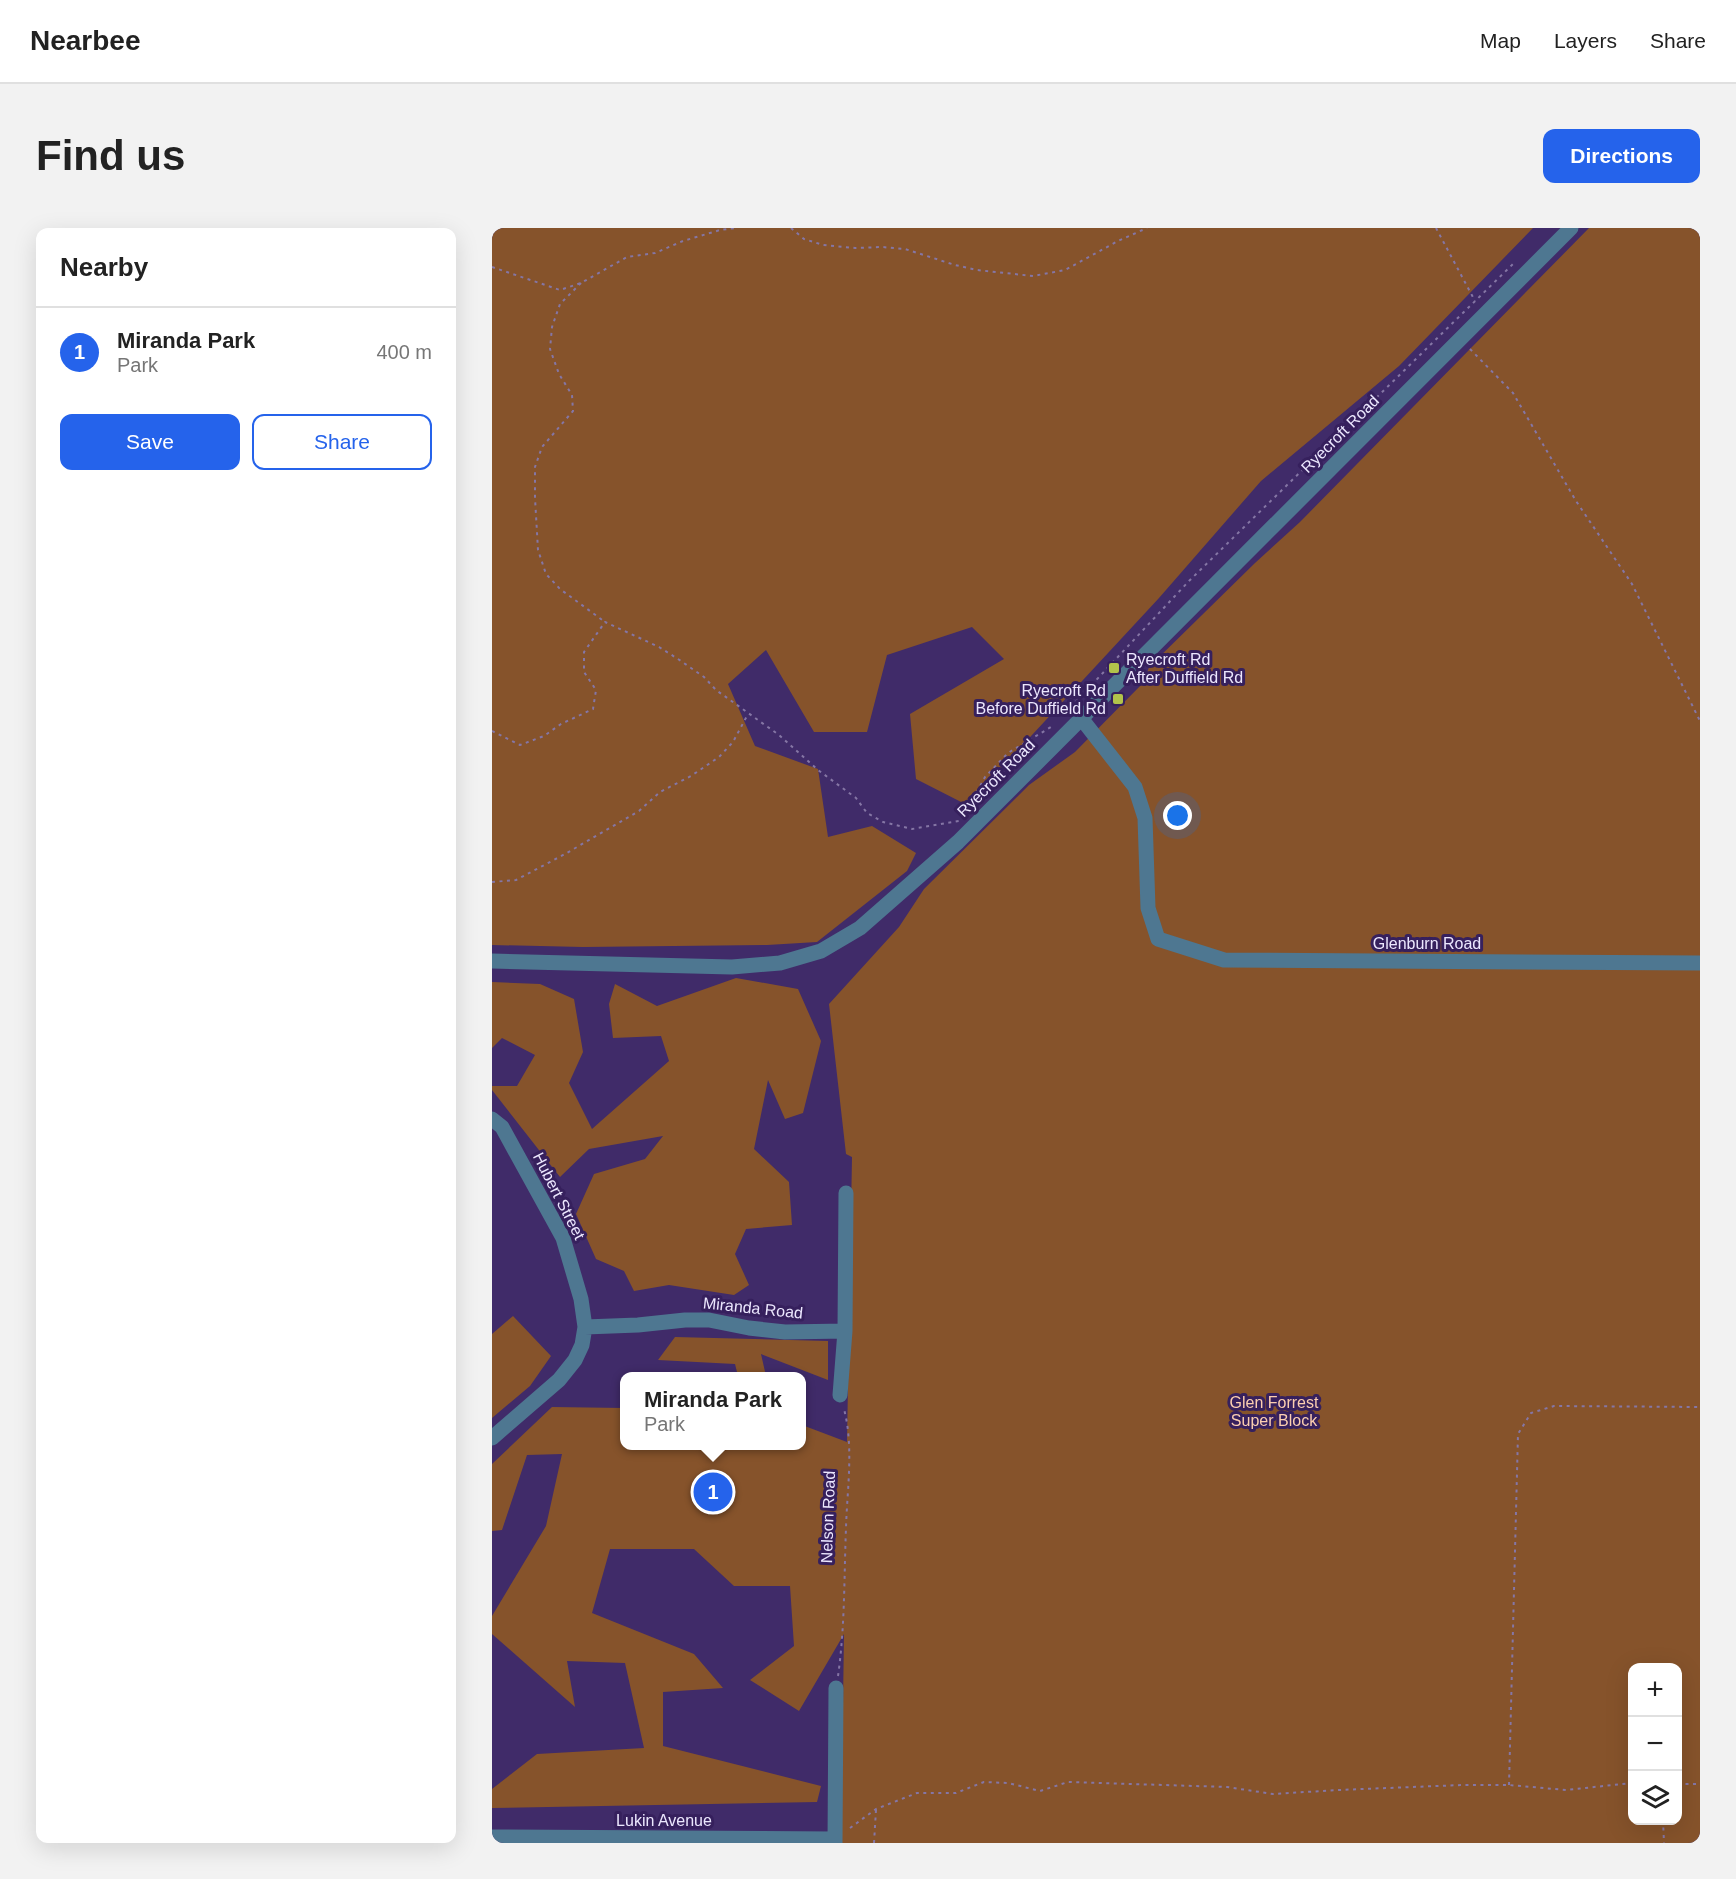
<!DOCTYPE html>
<html lang="en">
<head>
<meta charset="utf-8">
<style>
	:root { --surface:#fff; --page:#f2f2f2; --text:#222; --muted:#767676; --line:#e0e0e0; --accent:#2563eb }
	body { margin:0; font-family:Arial,sans-serif; background:var(--page); color:var(--text) }
	.controls { position:absolute; right:18px; bottom:18px; display:grid; overflow:hidden; border-radius:12px; box-shadow:0 6px 24px #0002 }
	.controls button { width:54px; height:54px; display:grid; place-items:center; padding:0; border:0; border-bottom:2px solid var(--line); background:var(--surface); color:var(--text); font:30px sans-serif }
	.you { position:absolute; left:686px; top:588px; width:21px; height:21px; margin:-15px; border:4px solid #fff; border-radius:50%; background:#1a73e8; box-shadow:0 0 0 9px #1a73e833 }
	.badge { display:grid; place-items:center; width:39px; height:39px; border-radius:50%; background:var(--accent); color:#fff; font-size:20px; font-weight:700 }
	.pin { position:absolute; translate:-50% -50%; border:3px solid #fff; box-shadow:0 2px 6px #0006 }
	.popup { position:absolute; left:128px; top:1144px; width:186px; height:78px; box-sizing:border-box; display:grid; place-content:center; border-radius:12px; background:var(--surface); filter:drop-shadow(0 2px 4px #0005); font-size:20px; white-space:nowrap; color:var(--muted) }
	.popup b { font-size:22px; color:var(--text) }
	.popup::after { content:''; position:absolute; left:50%; top:100%; margin-left:-12px; border:12px solid transparent; border-top-color:var(--surface) }
	.list { margin:0; padding:0; list-style:none }
	h2 { display:flex; justify-content:space-between; align-items:center; height:78px; margin:0; padding:0 24px; font-size:26px }
	h2 small { font-size:20px; font-weight:400; color:var(--muted) }
	.list li { display:grid; grid-template-columns:39px 1fr auto; gap:18px; align-items:center; box-sizing:border-box; height:90px; padding:0 24px; border-top:2px solid var(--line) }
	.list b { display:block; font-size:22px; white-space:nowrap }
	.list p { margin:0; font-size:20px; white-space:nowrap; color:var(--muted) }
	.list em { font-size:20px; font-style:normal; color:var(--muted) }
	.actions { display:flex; gap:12px; padding:18px 24px }
	.actions a { flex:1; padding:14px 0; border:2px solid var(--accent); border-radius:12px; text-align:center; font-size:21px; color:var(--accent) }
	.actions .main { background:var(--accent); color:#fff }
	.icon { flex:none; width:33px; height:33px; fill:none; stroke:currentColor; stroke-width:2; stroke-linecap:round; stroke-linejoin:round }
	.map { position:relative; flex:none; width:1208px; height:1615px; overflow:hidden; border-radius:12px }
	header { display:flex; align-items:center; gap:36px; box-sizing:border-box; height:84px; padding:0 30px; background:var(--surface); border-bottom:2px solid var(--line) }
	header strong { font-size:28px }
	nav { display:flex; gap:33px; margin-inline-start:auto; font-size:21px }
	.intro { display:flex; align-items:center; justify-content:space-between; box-sizing:border-box; height:144px; padding:0 36px }
	h1 { margin:0; font-size:42px }
	.button { padding:15px 27px; border-radius:12px; background:var(--accent); color:#fff; font-size:21px; font-weight:700 }
	main { display:flex; gap:36px; padding:0 36px }
	aside { flex:1; background:var(--surface); border-radius:12px; box-shadow:0 6px 24px #0002 }
	.map>svg:first-child { display:block }
</style>
</head>
<body>
<header>
<strong>Nearbee</strong>
<nav><a>Map</a><a>Layers</a><a>Share</a></nav>
</header>
<div class="intro"><h1>Find us</h1><a class="button">Directions</a></div>
<main>
<aside>
<h2>Nearby<small></small></h2>
<ul class="list">
<li><span class="badge">1</span><div><b>Miranda Park</b><p>Park</p></div><em>400 m</em></li>
</ul>
<div class="actions"><a class="main">Save</a><a>Share</a></div>
</aside>
<div class="map">
<svg width="1208" height="1615" viewBox="0 0 1208 1615">
	<rect width="100%" height="100%" fill="#402b69"/>
	<path fill="#86532b" fill-rule="evenodd" d="M0,0H1041L907,138L769,253L667,370L475,577L424,551L418,486L512,431L480,399L395,427L375,504H322L274,422L236,456L263,518L326,541L336,609L380,598L424,625L415,643L325,714L275,717L91,719L0,717Z
		M1097,0H1208V1615H349L352,1406L307,1483L258,1452L302,1418L298,1358H242L202,1321H118L100,1385L202,1426L231,1460L171,1464V1518L329,1558L325,1574L0,1580V1561L45,1526L152,1520L133,1435L75,1433L83,1479L0,1406V1388L54,1298L70,1226L35,1227L10,1302L0,1303V1236L60,1179L132,1180V1218H310V1197L355,1214L360,929L354,926L337,776L407,699L432,661L537,557L583,524L652,454L657,439L763,335L808,294ZM1140,1440H1186V1592H1140Z
		M244,750L306,761L329,813L311,885L293,891L276,852L262,921L297,954L300,997L254,1001L243,1026L257,1057L242,1067L177,1057L142,1063L132,1043L104,1031L84,986L102,946L153,931L171,908L97,921L68,949L0,862V858H25L43,827L10,810L0,820V754L48,756L82,771L91,824L77,855L100,901L177,833L169,808L121,810L117,776L123,756L165,778Z
		M21,1088L59,1128L38,1158L0,1190V1106Z
		M183,1109L336,1113V1152L269,1126L274,1148H246L243,1136L166,1132Z"/>
	<g fill="none" stroke-linecap="round" stroke-linejoin="round">
		<path stroke="#8576a5" stroke-width="2" stroke-dasharray="3 4.5" stroke-linecap="butt" d="M299,0L312,11L331,17L363,20L390,19L413,21L463,37L485,42L541,48L573,42L626,13L655,0
			M944,0L983,73
			M0,39L68,62L89,55L135,29L163,25L191,13L228,2L243,0
			M89,55L68,76L60,99L58,121L67,146L80,167L81,183L50,219L43,239V270L46,322L54,346L68,361L113,394
			M978,121L1021,165L1084,273L1140,356L1208,493
			M579,479L697,353L1022,35
			M0,503L28,517L52,508L69,496L101,481L104,462L92,444V424L113,394L167,419L186,431L212,449L224,462L287,507L326,542L364,570L375,585L391,594L420,601L467,593
			M474,584L493,549L516,525L559,499
			M0,654L24,652L73,626L147,583L168,564L199,548L227,529L241,514L256,486
			M346,1448C353,1399 352,1350 354,1300C355,1262 362,1219 352,1181
			M1186,1556H1208
			M1017,1557L1026,1206L1039,1185L1062,1178L1208,1179
			M1171,1592L1172,1615
			M358,1600L384,1581L425,1565H464L492,1554L516,1555L548,1563L576,1554L735,1559L781,1566L846,1562L970,1557H1017L1074,1562L1140,1555
			M382,1615L384,1582"/>
		<path stroke="#4e7791" stroke-width="15" d="M589,490L643,559L653,590L656,680L666,711L732,732L1208,735
			M0,733L240,739L288,735L329,723L368,700L466,614L1079,0
			M0,891L10,899L71,1010L89,1071L93,1099L90,1117L83,1132L67,1152L0,1210
			M93,1099L146,1097L193,1092H217L257,1100L293,1104L353,1103
			M348,1167L353,1103L354,965
			M0,1609L343,1611
			M343,1615L344,1460"/>
	</g>
	<g fill="#b2c34b" stroke="#36205d" stroke-width="2">
		<rect x="616" y="434" width="12" height="12" rx="3"/>
		<rect x="620" y="465" width="12" height="12" rx="3"/>
	</g>
	<g text-anchor="middle" dominant-baseline="central" stroke-width="6" stroke-linejoin="round" paint-order="stroke">
		<g font-size="16" fill="#ece7fe" stroke="#36205d">
			<text transform="translate(848 206) rotate(-45)">Ryecroft Road</text>
			<text transform="translate(504 550) rotate(-45)">Ryecroft Road</text>
			<text x="935" y="715">Glenburn Road</text>
			<text transform="translate(67 968) rotate(63)">Hubert Street</text>
			<text transform="translate(261 1080) rotate(6)">Miranda Road</text>
			<text transform="translate(336 1289) rotate(-88)">Nelson Road</text>
			<text x="172" y="1592">Lukin Avenue</text>
		</g>
		<g font-size="16" fill="#ece7fe" stroke="#36205d" text-anchor="start">
			<text x="634" y="431">Ryecroft Rd<tspan x="634" dy="18">After Duffield Rd</tspan></text>
			<text x="614" y="462" text-anchor="end">Ryecroft Rd<tspan x="614" dy="18">Before Duffield Rd</tspan></text>
		</g>
		<g font-size="16" fill="#fccfb0" stroke="#36205d">
			<text x="782" y="1174">Glen Forrest<tspan x="782" dy="18">Super Block</tspan></text>
		</g>
	</g>
</svg>
<div class="controls">
<button>+</button>
<button>−</button>
<button><svg class="icon" aria-label="layers" viewBox="0 0 24 24"><path d="M12 4l9 5-9 5-9-5zM3 14l9 5 9-5"/></svg></button>
</div>
<div class="you"></div>
<div class="pin badge" style="left:221px;top:1264px">1</div>
<div class="popup"><b>Miranda Park</b>Park</div>
</div>
</main>
</body>
</html>
